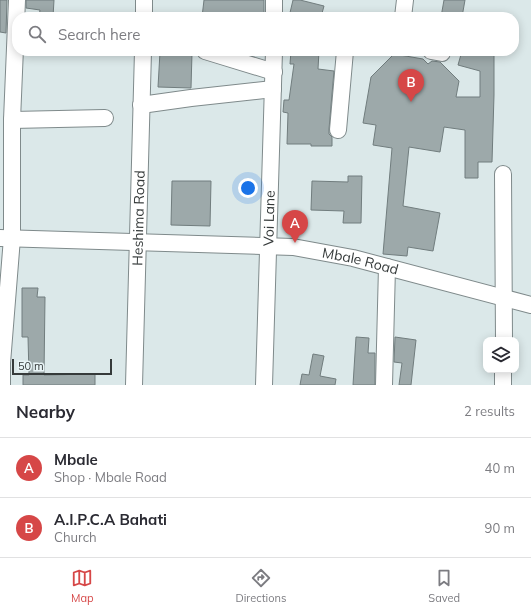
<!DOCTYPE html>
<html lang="en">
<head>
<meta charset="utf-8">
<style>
	:root { --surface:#fff; --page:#f7f7f7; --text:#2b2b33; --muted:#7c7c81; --line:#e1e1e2; --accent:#d64747 }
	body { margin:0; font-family:Mulish,sans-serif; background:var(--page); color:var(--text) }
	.controls { position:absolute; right:12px; bottom:12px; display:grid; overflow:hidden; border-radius:8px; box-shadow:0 2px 10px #0003 }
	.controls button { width:36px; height:36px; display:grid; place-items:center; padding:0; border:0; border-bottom:1px solid var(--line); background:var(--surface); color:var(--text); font:20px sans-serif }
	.scale { position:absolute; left:12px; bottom:10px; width:100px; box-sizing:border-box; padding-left:4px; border:2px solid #353a3a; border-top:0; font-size:11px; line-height:14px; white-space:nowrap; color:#353a3a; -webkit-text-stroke:3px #e9f5f7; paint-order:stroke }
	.you { position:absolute; left:248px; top:188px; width:14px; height:14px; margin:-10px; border:3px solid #fff; border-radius:50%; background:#1a73e8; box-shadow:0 0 0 6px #1a73e833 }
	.badge { display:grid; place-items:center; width:26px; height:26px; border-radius:50%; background:var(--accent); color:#fff; font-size:13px; font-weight:700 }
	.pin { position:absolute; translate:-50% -33px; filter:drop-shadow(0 1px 2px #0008) }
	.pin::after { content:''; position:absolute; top:21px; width:14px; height:12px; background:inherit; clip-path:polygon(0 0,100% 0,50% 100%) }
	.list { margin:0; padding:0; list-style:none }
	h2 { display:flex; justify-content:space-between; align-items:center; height:52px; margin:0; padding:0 16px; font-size:17px }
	h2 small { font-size:13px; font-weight:400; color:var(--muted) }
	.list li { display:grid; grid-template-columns:26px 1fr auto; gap:12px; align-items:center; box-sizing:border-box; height:60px; padding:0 16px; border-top:1px solid var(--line) }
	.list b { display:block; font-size:15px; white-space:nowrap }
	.list p { margin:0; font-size:13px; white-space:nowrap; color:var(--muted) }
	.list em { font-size:13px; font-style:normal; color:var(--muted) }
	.icon { flex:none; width:22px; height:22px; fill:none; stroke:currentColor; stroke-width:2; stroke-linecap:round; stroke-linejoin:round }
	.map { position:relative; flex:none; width:531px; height:385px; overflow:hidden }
	.search { position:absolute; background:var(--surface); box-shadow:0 2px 10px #0003; left:12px; right:12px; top:12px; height:44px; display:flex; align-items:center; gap:10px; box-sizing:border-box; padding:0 14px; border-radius:16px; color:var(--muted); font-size:15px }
	.sheet { height:172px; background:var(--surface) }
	nav { display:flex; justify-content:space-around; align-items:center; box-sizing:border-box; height:56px; border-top:1px solid var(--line); background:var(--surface); font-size:11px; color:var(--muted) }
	nav a { display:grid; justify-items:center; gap:2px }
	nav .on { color:var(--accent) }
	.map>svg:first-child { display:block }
</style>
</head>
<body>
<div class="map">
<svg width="531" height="385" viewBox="0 0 531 385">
	<rect width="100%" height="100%" fill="#dbe8e9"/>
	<path fill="#9da9aa" stroke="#717d7e" d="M0,0H7L6,33L0,32Z
		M26,0H54L53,17H39L40,10L26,8Z
		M204,0H264V17H202Z
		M293,0H300L324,6L321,17H289Z
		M444,0H465L462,17H441Z
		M291,51H319L318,69L334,71L329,129V134L332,137V146H311V144H287L288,113L283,112L284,100H289L294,64H290Z
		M462,51H494V95L492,162H478V178H465V130L444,127L440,152L409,147L403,206L440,213L433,251L408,247L407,256L383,254L392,148L373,145L376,125L363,123L371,77L394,54L423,59L428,64L432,61L440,62L459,81L456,97H480V71L458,65Z
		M160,52L192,53L191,88L158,87Z
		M348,176H362L361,223H343L344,211L311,210L312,181L348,182Z
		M172,181H211L210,226L171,225Z
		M22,288H38L37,297H45L44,375L95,374V385H23V375H29L28,337H22Z
		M356,337L369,338L368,353H375V385H353Z
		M395,337L416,340L411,385H399L402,363L394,362Z
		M313,354L324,356L320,376L336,379L335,385H300L302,374L309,375Z"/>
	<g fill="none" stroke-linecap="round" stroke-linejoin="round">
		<defs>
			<g id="minor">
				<path d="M144,17V0"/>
				<path d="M274,17V0"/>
				<path d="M403,17L405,0"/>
				<path d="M205,51L274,72"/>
				<path d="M431,51L442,53"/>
				<path d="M141,105L191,98L273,89"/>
				<path d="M12,120L105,118"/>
				<path d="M338,130L345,51"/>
				<path d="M503,174L504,340"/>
				<path id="s1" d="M0,238L293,247L353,258L531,305"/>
				<path d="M2,385V363L12,238V120L17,0"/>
				<path id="s2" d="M134,385L143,51"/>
				<path id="s3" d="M264,385L274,51"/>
				<path d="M384,385L387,267"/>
				<path d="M503,385V370"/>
			</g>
		</defs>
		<use href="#minor" stroke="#7f8a8b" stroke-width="18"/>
		<use href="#minor" stroke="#fff" stroke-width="16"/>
	</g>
	<g text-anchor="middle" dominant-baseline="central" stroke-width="3" stroke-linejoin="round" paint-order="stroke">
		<g font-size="14" fill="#353a3a" stroke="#e9f5f7">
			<text stroke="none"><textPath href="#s2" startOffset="167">Heshima Road</textPath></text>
			<text stroke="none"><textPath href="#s3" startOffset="167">Voi Lane</textPath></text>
			<text stroke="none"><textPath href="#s1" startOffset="362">Mbale Road</textPath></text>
		</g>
	</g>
</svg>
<div class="controls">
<button><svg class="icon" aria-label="layers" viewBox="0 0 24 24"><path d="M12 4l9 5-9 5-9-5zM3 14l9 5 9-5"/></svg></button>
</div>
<div class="scale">50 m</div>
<div class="you"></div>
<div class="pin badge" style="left:295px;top:243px">A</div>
<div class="pin badge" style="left:411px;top:102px">B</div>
<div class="search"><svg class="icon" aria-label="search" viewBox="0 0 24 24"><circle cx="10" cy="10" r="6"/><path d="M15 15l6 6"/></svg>Search here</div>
</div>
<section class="sheet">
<h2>Nearby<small>2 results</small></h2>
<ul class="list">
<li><span class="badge">A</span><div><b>Mbale</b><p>Shop · Mbale Road</p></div><em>40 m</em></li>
<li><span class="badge">B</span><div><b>A.I.P.C.A Bahati</b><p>Church</p></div><em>90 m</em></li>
</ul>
</section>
<nav>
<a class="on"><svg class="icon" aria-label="map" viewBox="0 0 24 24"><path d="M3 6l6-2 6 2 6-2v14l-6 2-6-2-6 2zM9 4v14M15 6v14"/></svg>Map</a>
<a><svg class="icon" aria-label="directions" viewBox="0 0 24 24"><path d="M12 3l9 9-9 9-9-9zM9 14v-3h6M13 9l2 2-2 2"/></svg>Directions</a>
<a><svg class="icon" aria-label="saved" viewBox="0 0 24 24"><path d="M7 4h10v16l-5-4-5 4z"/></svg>Saved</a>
</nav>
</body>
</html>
